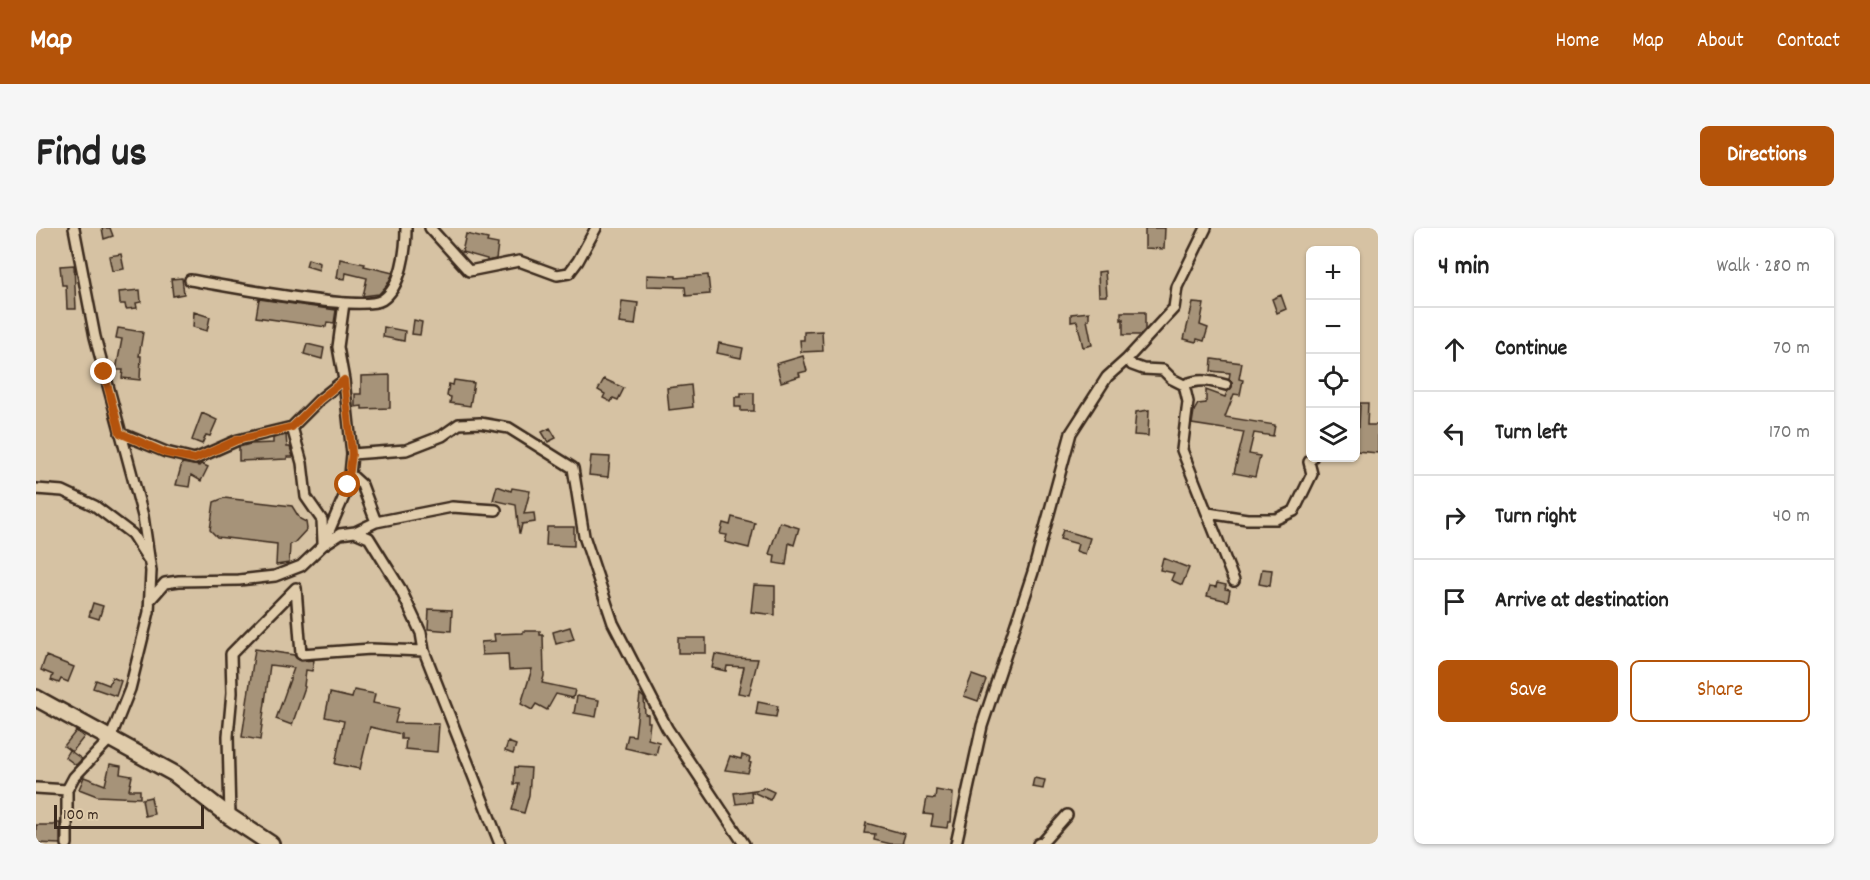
<!DOCTYPE html>
<html lang="en">
<head>
<meta charset="utf-8">
<style>
	:root { --surface:#fff; --page:#f6f6f6; --text:#222; --muted:#767676; --line:#e0e0e0; --accent:#b45309 }
	body { margin:0; font-family:Dekko,sans-serif; background:var(--page); color:var(--text) }
	.controls { position:absolute; right:18px; top:18px; display:grid; overflow:hidden; border-radius:9px; box-shadow:0 2px 4px #0004 }
	.controls button { width:54px; height:54px; display:grid; place-items:center; padding:0; border:0; border-bottom:2px solid var(--line); background:var(--surface); color:var(--text); font:30px sans-serif }
	.scale { position:absolute; left:18px; bottom:15px; width:150px; box-sizing:border-box; padding-left:6px; border:3px solid #3b2a1e; border-top:0; font-size:16px; line-height:21px; white-space:nowrap; color:#3b2a1e; -webkit-text-stroke:4px #e0ccab; paint-order:stroke }
	.stop { position:absolute; width:18px; height:18px; margin:-14px; border:4px solid #b45309; border-radius:50%; background:#fff }
	.stop.end { background:#b45309; border-color:#fff; box-shadow:0 2px 6px #0008 }
	.list { margin:0; padding:0; list-style:none }
	h2 { display:flex; justify-content:space-between; align-items:center; height:78px; margin:0; padding:0 24px; font-size:26px }
	h2 small { font-size:20px; font-weight:400; color:var(--muted) }
	.list li { display:grid; grid-template-columns:39px 1fr auto; gap:18px; align-items:center; box-sizing:border-box; height:84px; padding:0 24px; border-top:2px solid var(--line) }
	.list b { display:block; font-size:22px; white-space:nowrap }
	.list em { font-size:20px; font-style:normal; color:var(--muted) }
	.actions { display:flex; gap:12px; padding:18px 24px }
	.actions a { flex:1; padding:14px 0; border:2px solid var(--accent); border-radius:9px; text-align:center; font-size:21px; color:var(--accent) }
	.actions .main { background:var(--accent); color:#fff }
	.icon { flex:none; width:33px; height:33px; fill:none; stroke:currentColor; stroke-width:2; stroke-linecap:round; stroke-linejoin:round }
	.map { position:relative; flex:none; width:1342px; height:616px; overflow:hidden; border-radius:9px }
	header { display:flex; align-items:center; gap:36px; box-sizing:border-box; height:84px; padding:0 30px; background:var(--accent); color:#fff }
	header strong { font-size:28px }
	nav { display:flex; gap:33px; margin-inline-start:auto; font-size:21px }
	.intro { display:flex; align-items:center; justify-content:space-between; box-sizing:border-box; height:144px; padding:0 36px }
	h1 { margin:0; font-size:42px }
	.button { padding:15px 27px; border-radius:9px; background:var(--accent); color:#fff; font-size:21px; font-weight:700 }
	main { display:flex; gap:36px; padding:0 36px }
	aside { flex:1; background:var(--surface); border-radius:9px; box-shadow:0 2px 4px #0004 }
	.map>svg:first-child { display:block }
</style>
</head>
<body>
<header>
<strong>Map</strong>
<nav><a>Home</a><a>Map</a><a>About</a><a>Contact</a></nav>
</header>
<div class="intro"><h1>Find us</h1><a class="button">Directions</a></div>
<main>
<div class="map">
<svg width="1342" height="616" viewBox="0 0 1342 616">
	<rect width="100%" height="100%" fill="#d6c2a3"/>
	<filter id="ink" filterUnits="userSpaceOnUse"><feTurbulence type="fractalNoise" baseFrequency=".0167" numOctaves="2"/><feDisplacementMap in="SourceGraphic" scale="12" xChannelSelector="R" yChannelSelector="G"/><feConvolveMatrix kernelMatrix="1 2 1 2 8 2 1 2 1" color-interpolation-filters="sRGB"/></filter>
	<g filter="url(#ink)">
		<path fill="#a69379" stroke="#3b2a1e" stroke-width="1.5" d="M66,0H74L77,8L68,11Z
			M1109,0H1129L1128,21L1109,20Z
			M430,6L452,11L451,14L462,16L460,31L451,33V31L426,24Z
			M85,26L88,41L76,43L73,28Z
			M272,31L284,35L283,42L270,38Z
			M304,31L329,36L328,38L357,45L351,57L343,66L327,68L331,50L310,45L309,51L301,50Z
			M38,37L40,81H31L30,57H26L24,38Z
			M1069,43L1071,68H1063L1062,44Z
			M611,47L640,48V50L672,47L674,66L650,68L649,59L611,58Z
			M146,50L148,66L137,68L135,51Z
			M104,62L105,74L100,75L101,80L90,81L89,76H84L83,64Z
			M1245,67L1250,81L1241,85L1236,71Z
			M223,71L300,82L298,95L291,94L290,99L220,89Z
			M586,73L602,75L599,97L583,95Z
			M1157,75L1168,76L1164,97L1172,100L1168,113L1161,111L1160,114L1148,111Z
			M158,84L174,89L171,103L157,99Z
			M1053,84V92H1051L1056,117L1047,119L1041,93L1035,94V86Z
			M1085,84H1109V102L1104,107H1087V91L1085,92Z
			M378,92L386,94L384,107L376,106Z
			M348,99L369,103L368,113L347,109Z
			M82,100L107,104L103,128H105L104,152L86,150L87,142H80L86,111L80,110Z
			M786,103L787,123L765,124L764,112H768V104Z
			M683,115L707,120L705,130L681,125Z
			M271,116L288,120L286,131L268,126Z
			M767,128L771,143L763,145L764,148L745,154L740,136Z
			M1176,131L1206,135L1203,151L1207,152L1204,167L1198,166L1189,189L1239,197L1237,208L1218,205L1213,226L1224,228L1219,249L1198,245L1208,204L1156,196L1158,183L1162,176L1170,175V162L1189,169L1191,164L1196,159V155L1193,151L1194,145L1175,143Z
			M354,147V180L326,181V178L319,179V166H325V148Z
			M568,151L588,160L582,172L577,170L575,174L567,170L569,166L562,162Z
			M418,152L438,155L434,178L414,175L415,169L411,168L413,156L417,157Z
			M655,157L657,179L633,182L631,160Z
			M705,165H718V183H705V179H699V169H705Z
			M1324,175H1332L1331,197H1342V225L1320,223V198L1323,199Z
			M1113,182L1112,208L1098,207L1100,184Z
			M166,185L181,192L174,208L170,207L166,216L156,212Z
			M514,200L520,210L512,214L506,204Z
			M250,207L251,219H254L257,229H251V231L203,233V219L214,216L237,215V210Z
			M555,228L574,229L572,249L553,247Z
			M146,235L163,238L165,236L172,239L165,253L155,247L153,259L140,257Z
			M461,258L475,263L476,260L494,263L488,286L498,285L499,294L486,296L484,305H483L480,277L457,272Z
			M188,270L256,278L264,291L270,294L271,301L258,315L254,316L253,335L240,337L241,316L181,309L174,302L178,274Z
			M696,289L719,295L713,320L689,314L691,307L684,306L687,295L694,297Z
			M744,294L763,300L758,317L753,315L750,337L738,335L739,327L733,326Z
			M511,299H538V318L510,317Z
			M1027,302L1054,310L1049,326L1040,323L1042,316L1024,311Z
			M1127,330L1153,340L1146,357L1135,352L1138,345L1124,342Z
			M1226,341L1236,342L1234,358L1223,356Z
			M1181,355L1190,357L1189,361L1194,362L1192,373L1171,368L1174,358L1180,359Z
			M718,357L739,358V387L715,384Z
			M57,375L67,378L63,391L53,388Z
			M393,381L416,382L415,403L392,401Z
			M534,399L538,411L520,416L517,404Z
			M487,403H504V407H507L508,448L506,455L539,462L537,470L520,466L511,482L500,476L496,482L485,476L496,441L473,442L472,426L446,427L445,414L459,413L458,406L487,405Z
			M642,410H670V425H642Z
			M219,421L258,427L260,430L265,433L278,432L276,443L270,442L268,458L269,459L256,497L240,491L258,440L234,437L224,512L206,509Z
			M679,426L699,430L722,431L713,467L702,465L708,439L691,438L690,443L676,440Z
			M10,428L38,439L32,454L25,451L23,455L15,452L17,447L5,442Z
			M936,447L950,452L942,473L928,468Z
			M76,449L85,453L80,468L57,460L60,452L73,457Z
			M318,462L339,466L337,475L363,480L359,495L403,496L401,524L369,521L370,511H365V506L334,499L324,541L299,536L308,493L289,489L294,465L316,470Z
			M604,466L608,470L609,486L612,487V494H614L612,511L623,514L620,527L589,520L592,507L599,508Z
			M541,468L563,472L560,489L538,485Z
			M722,474L742,478L740,489L720,486Z
			M40,503L48,509L36,524L28,518Z
			M472,514L480,517L477,526L469,523Z
			M33,522L46,531L40,537L29,529Z
			M706,527L714,530L713,534L715,535L712,545L689,542L694,528L705,531Z
			M74,536L85,538L84,546L96,548L93,562H104V570L61,568L43,561L48,549L69,557Z
			M479,539L495,540L493,567L488,585L476,582L483,556H478Z
			M998,550L1009,552L1007,561L996,559Z
			M727,559L738,564L734,572L715,563L716,574L700,576L698,565L726,561Z
			M900,562L917,565L915,594H912L911,600L895,598L897,587L888,586L891,570L899,571Z
			M115,569L118,586L109,588L106,571Z
			M19,595H24V616L0,615V597H18Z
			M830,595L869,606L866,616H855L838,612L839,606L828,605Z"/>
		<g fill="none" stroke-linecap="round" stroke-linejoin="round">
			<defs>
				<path id="street" d="M394,0L433,43L483,33L521,47L533,45L542,33L560,0
					M154,52C186,57 325,85 346,72C366,59 370,21 370,0
					M1091,131L1096,137L1107,141L1127,142L1136,151L1148,157C1163,150 1175,153 1190,157
					M1148,157L1152,174L1146,222L1198,353
					M256,199L266,235L270,269L286,292L287,314
					M84,205L130,224L159,231L202,212L256,199L283,172L308,152
					M316,226L370,222L406,208L423,196L444,195L473,200L537,240L548,308L577,395L631,500L708,616
					M314,246L326,257L340,294
					M0,261L27,263L59,278L96,306L112,331
					M1172,285L1211,291H1240L1258,283L1276,246L1273,234L1276,230
					M319,304L340,294L416,279L460,282
					M287,317L313,257L316,226L308,152L302,119L308,75
					M114,372L129,355L143,353L203,352L239,348L265,338L287,317L304,306L319,304L333,310L364,360L385,405L388,423L464,616
					M0,560L31,562L38,549L74,511L94,461L113,384L115,343L107,288L59,109L38,0
					M194,589L192,508L196,465L195,426L260,360L265,426L335,421L388,423
					M31,616V562
					M920,616L946,498L997,344L1035,205L1071,149L1091,131L1138,80L1141,59L1170,0
					M1002,616L1007,614L1031,587"/>
				<path id="primary" d="M0,470L139,546L194,589L235,616"/>
			</defs>
			<use href="#street" stroke="#3b2a1e" stroke-width="14"/>
			<use href="#primary" stroke="#3b2a1e" stroke-width="20"/>
			<use href="#street" stroke="#e0ccab" stroke-width="9"/>
			<use href="#primary" stroke="#e0ccab" stroke-width="15"/>
		</g>
	</g>
	<g fill="none" stroke-linecap="round" stroke-linejoin="round" filter="url(#ink)">
		<path stroke="#b45309" stroke-width="8" d="M68,144L84,205L130,225L159,231L201,212L256,199L283,172L308,152L316,226L312,257"/>
	</g>
</svg>
<div class="controls">
<button>+</button>
<button>−</button>
<button><svg class="icon" aria-label="locate" viewBox="0 0 24 24"><circle cx="12" cy="12" r="6"/><path d="M12 2v4M12 18v4M2 12h4M18 12h4"/></svg></button>
<button><svg class="icon" aria-label="layers" viewBox="0 0 24 24"><path d="M12 4l9 5-9 5-9-5zM3 14l9 5 9-5"/></svg></button>
</div>
<div class="scale">100 m</div>
<div class="stop" style="left:312px;top:257px"></div>
<div class="stop end" style="left:68px;top:144px"></div>
</div>
<aside>
<h2>4 min<small>Walk · 280 m</small></h2>
<ul class="list">
<li><svg class="icon" aria-label="ahead" viewBox="0 0 24 24"><path d="M12 20V5M6 11l6-6 6 6"/></svg><div><b>Continue</b></div><em>70 m</em></li>
<li><svg class="icon" aria-label="left" viewBox="0 0 24 24"><path d="M17 20v-9H6M10 6l-5 5 5 5"/></svg><div><b>Turn left</b></div><em>170 m</em></li>
<li><svg class="icon" aria-label="right" viewBox="0 0 24 24"><path d="M7 20v-9h11M14 6l5 5-5 5"/></svg><div><b>Turn right</b></div><em>40 m</em></li>
<li><svg class="icon" aria-label="arrive" viewBox="0 0 24 24"><path d="M6 21V4h12l-3 4 3 4H6"/></svg><div><b>Arrive at destination</b></div></li>
</ul>
<div class="actions"><a class="main">Save</a><a>Share</a></div>
</aside>
</main>
</body>
</html>
